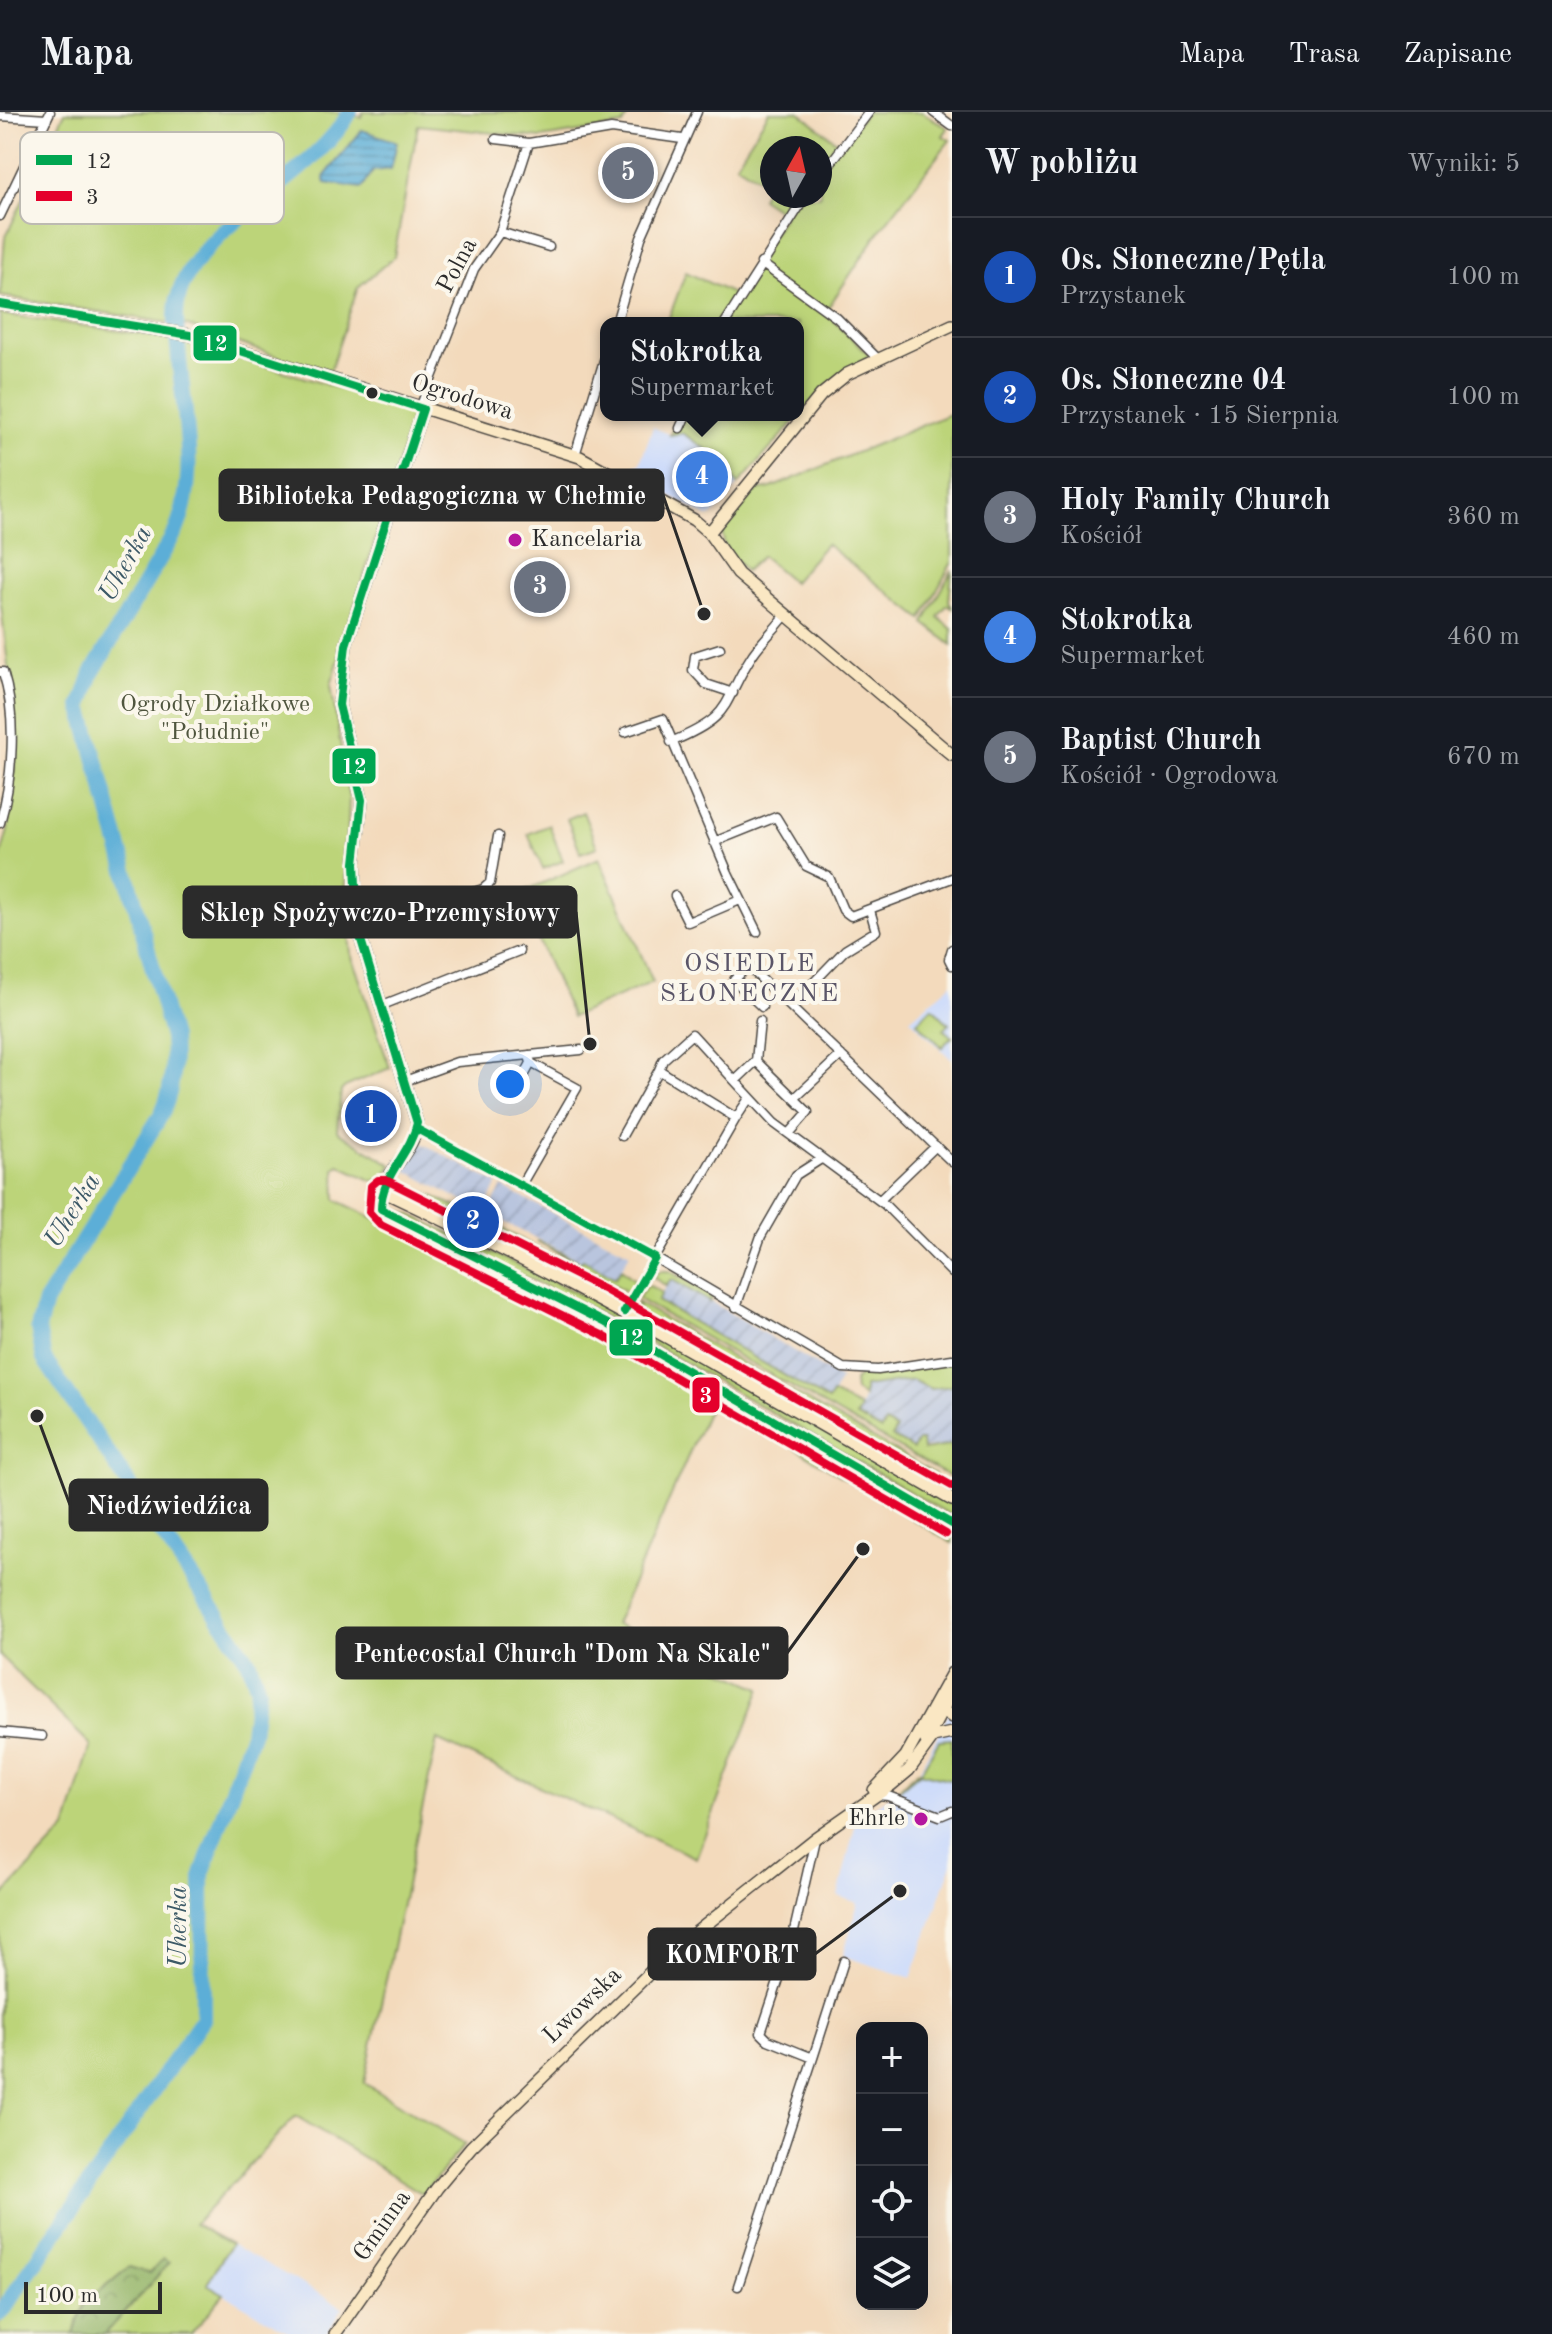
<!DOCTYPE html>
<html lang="pl">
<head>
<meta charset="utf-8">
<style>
	:root { --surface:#171b24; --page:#242831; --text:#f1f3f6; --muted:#9ea1a6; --line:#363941; --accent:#d93025 }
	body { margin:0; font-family:"Old Standard TT",serif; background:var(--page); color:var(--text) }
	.controls { position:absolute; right:24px; bottom:24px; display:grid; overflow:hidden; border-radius:16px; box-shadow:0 8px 32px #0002 }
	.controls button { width:72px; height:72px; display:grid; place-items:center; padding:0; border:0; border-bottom:2px solid var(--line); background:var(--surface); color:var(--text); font:40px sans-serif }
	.compass { position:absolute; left:760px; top:24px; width:72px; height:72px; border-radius:50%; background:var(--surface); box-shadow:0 8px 32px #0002; rotate:8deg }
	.scale { position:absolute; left:24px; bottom:20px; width:138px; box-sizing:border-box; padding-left:8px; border:4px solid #2b2b2b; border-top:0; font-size:22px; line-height:28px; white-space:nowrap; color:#2b2b2b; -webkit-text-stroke:6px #fbf7ec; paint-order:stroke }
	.you { position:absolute; left:510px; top:972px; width:28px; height:28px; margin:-20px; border:6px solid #fff; border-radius:50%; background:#1a73e8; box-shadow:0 0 0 12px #1a73e833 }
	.badge { display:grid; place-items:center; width:52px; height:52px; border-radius:50%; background:var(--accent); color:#fff; font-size:26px; font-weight:700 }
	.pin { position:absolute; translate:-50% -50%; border:4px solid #fff; box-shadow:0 2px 8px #0006 }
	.popup { position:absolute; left:600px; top:205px; width:204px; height:104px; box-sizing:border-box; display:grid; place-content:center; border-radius:16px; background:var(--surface); filter:drop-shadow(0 2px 6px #0005); font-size:26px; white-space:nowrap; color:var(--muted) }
	.popup b { font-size:30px; color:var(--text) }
	.popup::after { content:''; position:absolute; left:50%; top:100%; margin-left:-16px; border:16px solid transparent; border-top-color:var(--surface) }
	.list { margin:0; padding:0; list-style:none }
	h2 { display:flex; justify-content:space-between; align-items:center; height:104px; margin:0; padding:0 32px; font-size:34px }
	h2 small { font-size:26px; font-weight:400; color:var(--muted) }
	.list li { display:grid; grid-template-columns:52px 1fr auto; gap:24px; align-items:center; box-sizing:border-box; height:120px; padding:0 32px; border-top:2px solid var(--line) }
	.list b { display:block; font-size:30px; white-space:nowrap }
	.list p { margin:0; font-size:26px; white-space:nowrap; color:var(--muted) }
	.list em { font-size:26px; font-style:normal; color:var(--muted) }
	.icon { flex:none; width:44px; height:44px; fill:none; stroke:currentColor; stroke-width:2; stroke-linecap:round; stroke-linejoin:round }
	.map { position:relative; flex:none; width:952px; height:2222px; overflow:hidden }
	header { display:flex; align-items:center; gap:48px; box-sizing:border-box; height:112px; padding:0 40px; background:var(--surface); border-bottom:2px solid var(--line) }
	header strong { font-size:38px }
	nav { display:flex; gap:44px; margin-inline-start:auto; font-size:28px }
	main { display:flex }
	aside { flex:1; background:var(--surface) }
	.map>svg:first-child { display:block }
</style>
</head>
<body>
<header>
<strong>Mapa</strong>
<nav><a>Mapa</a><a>Trasa</a><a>Zapisane</a></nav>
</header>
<main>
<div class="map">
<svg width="952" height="2222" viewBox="0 0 952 2222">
	<defs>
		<pattern id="industrial-furrows" width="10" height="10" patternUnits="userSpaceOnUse" patternTransform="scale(2)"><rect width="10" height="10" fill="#b9c5de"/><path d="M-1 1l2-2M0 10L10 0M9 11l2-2" fill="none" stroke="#9fa9bf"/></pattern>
		<pattern id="forest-crowns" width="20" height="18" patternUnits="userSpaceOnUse" patternTransform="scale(2)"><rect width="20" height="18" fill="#95b669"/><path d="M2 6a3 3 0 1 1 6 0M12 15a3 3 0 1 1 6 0" fill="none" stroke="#7a9457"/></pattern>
		<pattern id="water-rules" width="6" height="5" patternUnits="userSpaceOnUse" patternTransform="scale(2)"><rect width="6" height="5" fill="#5caed7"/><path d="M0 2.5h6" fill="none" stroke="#4c8eaf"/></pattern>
	</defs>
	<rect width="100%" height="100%" fill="#fbf7ec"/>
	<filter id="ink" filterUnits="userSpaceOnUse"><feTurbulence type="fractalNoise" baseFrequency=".0125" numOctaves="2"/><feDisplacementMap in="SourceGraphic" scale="16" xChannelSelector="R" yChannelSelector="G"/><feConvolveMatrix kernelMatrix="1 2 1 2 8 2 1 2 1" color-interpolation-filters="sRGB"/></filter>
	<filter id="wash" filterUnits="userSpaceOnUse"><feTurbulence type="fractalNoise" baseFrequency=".006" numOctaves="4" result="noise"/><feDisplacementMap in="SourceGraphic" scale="32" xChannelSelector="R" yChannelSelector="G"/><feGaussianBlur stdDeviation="1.8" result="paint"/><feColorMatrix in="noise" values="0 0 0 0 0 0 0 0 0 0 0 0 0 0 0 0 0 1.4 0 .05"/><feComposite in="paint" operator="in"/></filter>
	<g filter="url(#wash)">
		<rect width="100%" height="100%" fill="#f3dabc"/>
		<path fill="#cddbfa" d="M653,315L671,323L682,321L725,349L738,373L712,404L707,405L625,357L640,351Z
			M952,871V948L910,907Z
			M952,1595V1752L911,1866L843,1844L858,1791L838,1784L857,1706L896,1680L919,1658Z
			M231,2132L343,2195L327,2222H292L207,2172Z"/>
		<path fill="url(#industrial-furrows)" d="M420,1030L498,1072L483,1100L405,1058Z
			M502,1075L630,1141L616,1166L487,1102Z
			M671,1166L841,1267L828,1290L657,1189Z
			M913,1268L931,1276L952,1274V1333L913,1337L856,1304L865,1283L864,1275Z"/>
		<path fill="#bcd479" stroke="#748052" stroke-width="2" fill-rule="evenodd" d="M65,0H344L361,5L363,0H630L623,13L541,26L418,13L394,145L358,175L329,262L188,214L0,184L5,126Z
			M769,0H799L841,33L866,0H922L948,16L943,24L950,28L881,117L825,200L870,244L827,273L738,373L725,349L682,321L670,323L678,303H798V211H667L686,160L735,183L785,102L761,86L768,72L736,52ZM772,36H820V84H772Z
			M0,202L183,228L414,300L331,573L349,687L345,786L351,842L390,956L345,975L341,979L337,1019L392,1053L383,1067L373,1069L339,1053L335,1056L336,1088L464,1149L487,1155L604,1214L774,1314L764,1318L712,1289L615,1512L761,1576L696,1746L437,1628L364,1971L465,2032L423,2082L296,2004L194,2112L231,2132L207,2172L224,2182L191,2222H105L169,2151L150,2161L129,2155L84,2192L74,2222H0V1787L66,1717L91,1633L0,1544V747L8,718L17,632L0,484Z
			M952,301V450L922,507L826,432L793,470L762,444L745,459L725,436L722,420L755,379L771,376Z
			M952,458L949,489L952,496L947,493L938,505L952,517V533L924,511Z
			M583,700L597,735L581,741L567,707Z
			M549,713L563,749L543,757L528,722Z
			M599,746L653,870L572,905L518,782Z
			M932,895L949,912L944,917L952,925L942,935L917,910Z
			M395,1068L476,1103L466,1109L404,1082Z
			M390,1093L586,1185L952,1393V1404L588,1195L397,1104Z
			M478,1104L628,1186L615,1189L475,1114L472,1108Z
			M537,1129L581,1150L583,1147L615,1166L621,1157L637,1170L631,1182Z
			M659,1159H669L713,1184L710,1190L671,1167L666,1174L653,1165Z
			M650,1174L662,1181L658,1189L828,1289L832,1282L860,1296L856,1305L881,1318L885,1311L896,1317L892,1325L913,1337L918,1329H922L923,1338L952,1333V1366L638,1187L645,1175Z
			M636,1190L935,1362L933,1367L886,1345L641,1205Z
			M952,1251V1274L931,1277L912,1268L864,1275V1285L855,1279L854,1269L861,1263Z
			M782,1319L952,1420V1431L772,1322Z
			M952,1627V1668L920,1660L896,1680L919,1658L921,1659L939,1628Z"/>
		<path fill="url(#forest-crowns)" stroke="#60704a" stroke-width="2" d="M163,2147L169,2151L105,2222H74L84,2192L129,2155L150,2161Z"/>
		<path fill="url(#water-rules)" stroke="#446c81" stroke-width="2" d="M362,18L397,30L391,57L373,59L362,76L326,71L324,65Z"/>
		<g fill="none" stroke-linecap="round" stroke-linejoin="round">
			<path stroke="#5caed7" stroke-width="16" d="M0,2202L203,1906L202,1762L252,1621L258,1577L249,1550L44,1247L38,1217L45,1190L158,1008C173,983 174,955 172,926L81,594L92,561L176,419C199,364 184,304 179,246C177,221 172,197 182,174C206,111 316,63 350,0"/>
		</g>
	</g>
	<g filter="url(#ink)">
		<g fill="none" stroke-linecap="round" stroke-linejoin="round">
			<defs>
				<path id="street" d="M933,0L952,14
					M0,4L47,7
					M496,27L529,31L611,17L682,27
					M820,65L869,0
					M0,104L50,0
					M500,120L549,135
					M761,151L837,206L879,248
					M616,211L641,126L697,0
					M725,211L806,84
					M420,296L474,157L500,120L529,31
					M680,316L686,303
					M575,343L606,242
					M720,536L695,544L693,558L706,572L733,581
					M0,560H3C17,604 13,666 0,711
					M625,620L663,607L728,761L757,820
					M671,630C736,603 720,593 753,542C762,529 775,517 785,504
					M714,730L776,705L806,754L829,765L843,798L851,804L952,766
					M675,784L688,810L740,788
					M358,818L483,777L490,771L498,724
					M952,837L949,847L952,853
					M380,894L519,839
					M791,894L845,838L876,819L870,798
					M762,895L734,868L748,854L952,1050
					M760,909L756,949L735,969L774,1011L884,1092L952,1161
					M756,949L808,1000L789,1022
					M659,958L663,948L692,922L735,969
					M405,969L457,950L581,938
					M512,986L531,951
					M795,986L841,943
					M736,1006L750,985
					M417,1017L655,1146L843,1256L878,1258L952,1247
					M622,1024L659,958L736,1006L624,1200
					M521,1073L577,976L531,951L529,943
					M880,1088L936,1034
					M736,1195L761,1124L796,1063L821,1047
					M0,1620L42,1624
					M878,1683L888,1684L940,1704L952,1699
					M813,1946L844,1849
					M738,2174L813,1946L768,1928L761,1921L792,1828L815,1727"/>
				<path id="secondary" d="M0,192L190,223L580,345L694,408L709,421L738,462L952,643
					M423,297L346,533L339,593L362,688L355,751L358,818L417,1011C415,1042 376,1064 381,1097L387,1103L606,1211L952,1412
					M709,421L821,283L847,262L952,213
					M382,1079C578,1170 764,1280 952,1388
					M935,1593L952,1605
					M926,1629L952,1580
					M874,1678L906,1644L952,1561
					M335,2222L437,2076L471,2035L669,1842L815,1726L891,1673L909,1658L933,1625L952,1621"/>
			</defs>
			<use href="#street" stroke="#494541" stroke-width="11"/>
			<use href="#secondary" stroke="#494541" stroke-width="14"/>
			<use href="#street" stroke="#fff" stroke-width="8"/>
			<use href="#secondary" stroke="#fae7c3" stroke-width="11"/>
			<defs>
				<path id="bus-1" d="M0,192L190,223L423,297
					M423,297L346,533L339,593L362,688L355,751L358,818L417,1011C410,1043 381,1063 381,1097L606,1211L952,1412
					M417,1017L655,1146L624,1200"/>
				<path id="bus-2" d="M946,1422L600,1222L381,1113L369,1100L371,1074L378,1068H386L605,1178L952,1374"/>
			</defs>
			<use href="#bus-1" stroke="#fbf7ec" stroke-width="14"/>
			<use href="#bus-2" stroke="#fbf7ec" stroke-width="14"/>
			<use href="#bus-1" stroke="#00a651" stroke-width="8"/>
			<use href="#bus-2" stroke="#e4002b" stroke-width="8"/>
		</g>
	</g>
	<circle fill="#2b2b2b" stroke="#fbf7ec" stroke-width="3" cx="372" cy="281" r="7"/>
	<g fill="#b5179e" stroke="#fbf7ec" stroke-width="3">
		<circle cx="515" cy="428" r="8"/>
		<circle cx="921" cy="1707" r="8"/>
	</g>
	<g text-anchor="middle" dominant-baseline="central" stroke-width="8" stroke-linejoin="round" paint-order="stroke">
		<g font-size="24" fill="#2b2b2b" stroke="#fbf7ec">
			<text transform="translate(458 154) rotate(-62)">Polna</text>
			<text transform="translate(462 286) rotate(17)">Ogrodowa</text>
			<text transform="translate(583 1894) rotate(-44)">Lwowska</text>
			<text transform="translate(383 2114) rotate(-55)">Gminna</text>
		</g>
		<g font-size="24" fill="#2b2b2b" stroke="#fbf7ec" text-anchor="start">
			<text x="531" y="428">Kancelaria</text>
			<text x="905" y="1707" text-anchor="end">Ehrle</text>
		</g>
		<g font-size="24" fill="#4f553e" stroke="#fbf7ec">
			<text x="215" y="593">Ogrody Działkowe<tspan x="215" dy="28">"Południe"</tspan></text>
		</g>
		<g font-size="26" font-style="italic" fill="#3c5967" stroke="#fbf7ec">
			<text transform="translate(126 452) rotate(-61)">Uherka</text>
			<text transform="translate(73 1099) rotate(-58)">Uherka</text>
			<text transform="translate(179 1815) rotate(-90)">Uherka</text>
		</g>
		<g font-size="26" letter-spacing="2" fill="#5a5568" stroke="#fbf7ec">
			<text x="750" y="852">OSIEDLE<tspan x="750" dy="30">SŁONECZNE</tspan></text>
		</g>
	</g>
	<rect x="20" y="20" width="264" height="92" rx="12" fill="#fbf7ec" stroke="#bdbab2" stroke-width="2"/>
	<rect x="36" y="43" width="36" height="10" fill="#00a651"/>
	<rect x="36" y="79" width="36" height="10" fill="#e4002b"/>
	<g font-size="22" fill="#2b2b2b">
		<text x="86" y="56">12</text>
		<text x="86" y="92">3</text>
	</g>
	<path fill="none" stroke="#2b2b2b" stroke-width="3" d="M704 502L663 383M590 932L576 800M37 1304L70 1393M863 1437L787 1541M900 1779L815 1842"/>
	<g fill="#2b2b2b" stroke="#fbf7ec" stroke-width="3">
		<circle cx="704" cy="502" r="8"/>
		<circle cx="590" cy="932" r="8"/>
		<circle cx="37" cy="1304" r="8"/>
		<circle cx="863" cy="1437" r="8"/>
		<circle cx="900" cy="1779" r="8"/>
	</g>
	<g fill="#2b2b2b" stroke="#2b2b2b" stroke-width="3">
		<rect x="220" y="358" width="443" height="50" rx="8"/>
		<rect x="184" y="775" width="392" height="50" rx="8"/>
		<rect x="70" y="1368" width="197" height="50" rx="8"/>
		<rect x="337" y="1516" width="450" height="50" rx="8"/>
		<rect x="649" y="1817" width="166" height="50" rx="8"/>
	</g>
	<g font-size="26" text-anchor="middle" font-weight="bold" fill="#fff">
		<text x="441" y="392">Biblioteka Pedagogiczna w Chełmie</text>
		<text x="380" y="809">Sklep Spożywczo-Przemysłowy</text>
		<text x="169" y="1402">Niedźwiedźica</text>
		<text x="562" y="1550">Pentecostal Church "Dom Na Skale"</text>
		<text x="732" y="1851">KOMFORT</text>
	</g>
	<g stroke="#fbf7ec" stroke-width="3">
		<rect x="192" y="212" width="46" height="38" rx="8" fill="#00a651"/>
		<rect x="331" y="635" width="46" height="38" rx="8" fill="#00a651"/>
		<rect x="608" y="1206" width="46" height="39" rx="8" fill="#00a651"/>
		<rect x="691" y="1264" width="30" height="38" rx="8" fill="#e4002b"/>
	</g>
	<g font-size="22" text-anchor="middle" font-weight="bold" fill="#fff">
		<text x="215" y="239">12</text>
		<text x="354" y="662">12</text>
		<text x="631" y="1233">12</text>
		<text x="706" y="1291">3</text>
	</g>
</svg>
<div class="controls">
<button>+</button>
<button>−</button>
<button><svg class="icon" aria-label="locate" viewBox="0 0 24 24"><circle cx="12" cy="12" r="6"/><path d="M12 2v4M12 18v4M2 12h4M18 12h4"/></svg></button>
<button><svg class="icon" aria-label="layers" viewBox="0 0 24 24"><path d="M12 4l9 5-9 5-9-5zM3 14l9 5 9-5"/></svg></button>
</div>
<svg class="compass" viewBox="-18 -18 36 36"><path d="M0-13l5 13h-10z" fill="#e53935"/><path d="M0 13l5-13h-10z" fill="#9ea1a6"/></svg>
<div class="scale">100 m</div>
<div class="you"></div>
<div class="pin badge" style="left:371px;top:1004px;background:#1a4fb4">1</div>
<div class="pin badge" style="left:473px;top:1110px;background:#1a4fb4">2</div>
<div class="pin badge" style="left:540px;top:475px;background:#6b7280">3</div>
<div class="pin badge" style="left:702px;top:365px;background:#3f7fe0">4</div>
<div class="popup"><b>Stokrotka</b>Supermarket</div>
<div class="pin badge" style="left:628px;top:61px;background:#6b7280">5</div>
</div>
<aside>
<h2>W pobliżu<small>Wyniki: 5</small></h2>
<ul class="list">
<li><span class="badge" style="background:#1a4fb4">1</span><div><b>Os. Słoneczne/Pętla</b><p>Przystanek</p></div><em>100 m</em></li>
<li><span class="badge" style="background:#1a4fb4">2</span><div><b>Os. Słoneczne 04</b><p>Przystanek · 15 Sierpnia</p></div><em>100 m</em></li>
<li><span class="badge" style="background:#6b7280">3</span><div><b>Holy Family Church</b><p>Kościół</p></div><em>360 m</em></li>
<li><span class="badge" style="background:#3f7fe0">4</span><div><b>Stokrotka</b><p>Supermarket</p></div><em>460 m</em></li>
<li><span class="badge" style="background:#6b7280">5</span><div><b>Baptist Church</b><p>Kościół · Ogrodowa</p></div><em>670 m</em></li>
</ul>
</aside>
</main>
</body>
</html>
